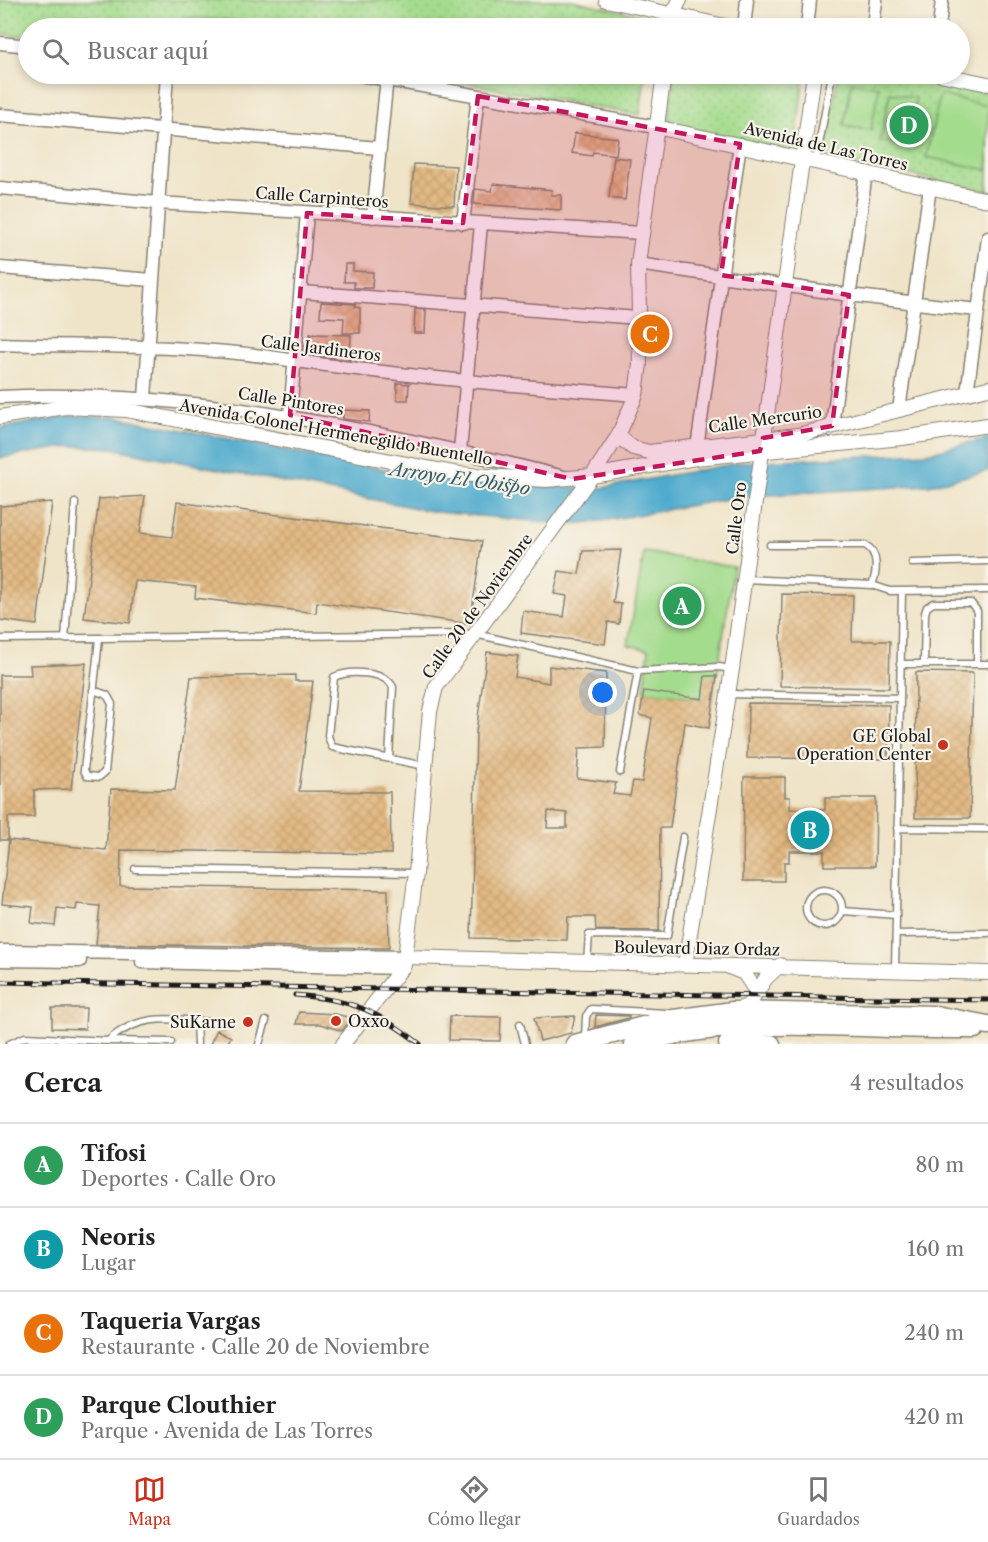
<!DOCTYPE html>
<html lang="es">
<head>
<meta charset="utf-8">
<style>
	:root { --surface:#fff; --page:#f6f6f6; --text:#222; --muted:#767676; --line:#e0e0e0; --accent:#c8321e }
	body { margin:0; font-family:"Libre Caslon Text",serif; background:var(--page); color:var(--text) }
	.you { position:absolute; left:603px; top:693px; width:21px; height:21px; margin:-15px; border:4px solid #fff; border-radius:50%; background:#1a73e8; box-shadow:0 0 0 9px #1a73e833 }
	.badge { display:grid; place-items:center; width:39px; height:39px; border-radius:50%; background:var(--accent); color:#fff; font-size:20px; font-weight:700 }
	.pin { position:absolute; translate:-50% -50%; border:3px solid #fff; box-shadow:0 2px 6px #0006 }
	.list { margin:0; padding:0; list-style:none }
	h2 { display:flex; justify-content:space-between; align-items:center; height:78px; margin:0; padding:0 24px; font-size:26px }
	h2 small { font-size:20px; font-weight:400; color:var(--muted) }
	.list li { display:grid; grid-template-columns:39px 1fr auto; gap:18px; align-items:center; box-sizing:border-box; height:84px; padding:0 24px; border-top:2px solid var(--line) }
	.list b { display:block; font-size:22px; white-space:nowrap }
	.list p { margin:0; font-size:20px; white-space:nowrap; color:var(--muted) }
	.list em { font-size:20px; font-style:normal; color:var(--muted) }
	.icon { flex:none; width:33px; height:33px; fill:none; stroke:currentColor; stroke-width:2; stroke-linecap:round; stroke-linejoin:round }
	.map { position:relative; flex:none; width:988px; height:1044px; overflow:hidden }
	.search { position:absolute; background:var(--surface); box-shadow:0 3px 9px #0003; left:18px; right:18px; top:18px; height:66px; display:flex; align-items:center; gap:15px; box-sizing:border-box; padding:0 21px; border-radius:33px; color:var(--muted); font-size:22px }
	.sheet { height:414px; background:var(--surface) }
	nav { display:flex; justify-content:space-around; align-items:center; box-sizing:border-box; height:84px; border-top:2px solid var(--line); background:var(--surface); font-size:16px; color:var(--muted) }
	nav a { display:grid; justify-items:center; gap:3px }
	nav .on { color:var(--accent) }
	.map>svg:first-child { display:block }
</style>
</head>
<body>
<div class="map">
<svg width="988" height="1044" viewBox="0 0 988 1044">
	<defs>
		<pattern id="park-dots" width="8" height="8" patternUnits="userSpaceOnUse" patternTransform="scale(1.5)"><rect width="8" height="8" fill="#a4dc8e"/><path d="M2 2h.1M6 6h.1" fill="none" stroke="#8dbc7a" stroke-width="1.8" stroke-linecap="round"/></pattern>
		<pattern id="building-cross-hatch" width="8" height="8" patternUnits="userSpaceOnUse" patternTransform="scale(1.5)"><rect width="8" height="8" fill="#e3ba83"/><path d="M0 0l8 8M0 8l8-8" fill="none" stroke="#c29f71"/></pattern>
	</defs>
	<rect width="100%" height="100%" fill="#f7f3e8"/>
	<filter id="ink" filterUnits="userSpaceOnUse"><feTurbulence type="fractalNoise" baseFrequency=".0167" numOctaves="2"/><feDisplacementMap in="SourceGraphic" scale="12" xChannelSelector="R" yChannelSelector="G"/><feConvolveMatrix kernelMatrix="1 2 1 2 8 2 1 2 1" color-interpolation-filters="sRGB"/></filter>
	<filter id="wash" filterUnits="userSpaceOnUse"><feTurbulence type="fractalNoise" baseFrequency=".008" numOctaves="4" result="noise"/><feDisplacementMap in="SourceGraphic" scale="24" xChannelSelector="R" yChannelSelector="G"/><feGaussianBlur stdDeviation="1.35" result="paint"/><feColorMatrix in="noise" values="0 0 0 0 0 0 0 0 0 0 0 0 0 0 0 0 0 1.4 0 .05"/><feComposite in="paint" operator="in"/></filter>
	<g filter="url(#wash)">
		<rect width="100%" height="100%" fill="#efe4c8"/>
		<path fill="url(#park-dots)" stroke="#607c55" stroke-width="1.5" d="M0,0H571L652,18L651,28H28V37L0,34Z
			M417,74H645L640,115Z
			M674,74H804L795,147L789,151L673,125L669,118Z
			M838,74H897L988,93V191L824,157Z"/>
		<path fill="#a4dc8e" stroke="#607c55" stroke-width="1.5" d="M183,17L231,20L230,28H182Z
			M852,82L879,87L871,130L844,126Z
			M890,93L916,98L906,146L880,141Z
			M940,95L988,106V170L926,157Z
			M644,552L734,567L713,700L644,691L649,650L628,645Z"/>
		<path fill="#50abce" stroke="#366475" stroke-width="1.5" d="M71,416L117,417L372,467L498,486L601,488L743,462L927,453L988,438V471L929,485L739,497L602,521L568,524L436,512L111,448L71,446L0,458V428Z"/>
		<g id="blocks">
			<path fill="url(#building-cross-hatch)" fill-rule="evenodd" d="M575,133L618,138L616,155L593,152L592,156L572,153Z
				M614,157L630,159L625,200L609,198Z
				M414,164L456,166L454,206L411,203Z
				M493,184L552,190L551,195H561V210L474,204L475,189L492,191Z
				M345,264H353V271L373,272L372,288H354V282H344Z
				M321,302L355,304V307L360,308V333H343L344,318L320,317Z
				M415,309L426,310L425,333H414Z
				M310,334L351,335L350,360L303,354L304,345H310Z
				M397,383L409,384L408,400H397Z
				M343,410L370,411L369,422L343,419Z
				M145,496L140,533L172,537L177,502L482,541L470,624L317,602L316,613L195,598L196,587L135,581L130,623L84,618L99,499Z
				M52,502L37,625L0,620V506Z
				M621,550L613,603L621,604L619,624L608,622L605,644L521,633L523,611L564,617L567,596L554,594L559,571L579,574L583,551Z
				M782,594L853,595L852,641H890L889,688L780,686Z
				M487,652L518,656L515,677L549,683V666L606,673L605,747L579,748L577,778L616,783L613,794L630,796L633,781L642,782L652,718L640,715L644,691L702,699L705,676H717L709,728L685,723L670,828H660L659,931L596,930L595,917H568L567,940L471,938L476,732ZM548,811L567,813V828H547Z
				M86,663L71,789L34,790V817H8V840H0V675H31L30,665Z
				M916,672L973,673L970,818H915Z
				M295,675V681H313L299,791L390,792L391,854L121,850L120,886L388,890L389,948L96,944L100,906L77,904L76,910L57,908L55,926L31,923L33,907L2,904L9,840L106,850L111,789L175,790L191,677Z
				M748,703L889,705L888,759L747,758Z
				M744,777H785V797H790V809L825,810V798H876L875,866H824V851H789V862H784V881H743Z
				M52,1008H86L85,1029L52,1028Z
				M299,1012L335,1014L352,1018L342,1031L320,1024H296Z
				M596,1015L629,1016V1018L595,1027Z
				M450,1016L501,1017L500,1041L449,1040Z
				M575,1016L571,1033L540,1041L534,1018Z
				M217,1030L231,1037L227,1044H210Z"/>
		</g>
	</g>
	<g filter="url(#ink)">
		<use href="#blocks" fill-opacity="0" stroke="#868072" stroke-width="1.5"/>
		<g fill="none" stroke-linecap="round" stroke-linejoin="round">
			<defs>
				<path id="service" d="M816,161L832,74
					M770,545H865C879,552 877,572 872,585
					M912,563L988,561
					M745,579L872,585L890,591L988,590
					M0,639L475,634L493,638L638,671L620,772
					M65,639L75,503
					M924,663L925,613L927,607L933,603H971L977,611V664
					M900,664H988
					M638,671L719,667L731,669
					M93,690L107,695L112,704L105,772L99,777L87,776L84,770C89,726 95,682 99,638
					M729,694L900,698
					M389,758L393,687C385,671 349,670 334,677L328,736L332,747L425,766
					M897,828L988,829
					M135,869L416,873
					M806 908a18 18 0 1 1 36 0a18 18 0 1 1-36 0Z
					M843,911L896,915
					M896,934L988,933
					M587,963L589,935L667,936L683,837
					M895,971L902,591
					M196,1021L197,1044
					M520,1024L525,1044
					M585,1039L586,1016L591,1009L668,1013
					M109,1041L171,1042
					M9,1044L25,1037L108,1041C143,1009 179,1021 223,1023
					M259,1044L266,1021"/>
				<path id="minor" d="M744,28L747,0
					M807,28L810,0
					M873,28L876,0
					M939,28L942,0
					M0,43L28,46
					M354,74L656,127
					M0,115L379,148
					M0,188L158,203L642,233
					M373,217L387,77
					M463,223L478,96
					M638,264L849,295L977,310
					M0,268L153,280
					M302,292L638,318
					M0,344C91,347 186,344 276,358C396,376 516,386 636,395
					M967,393L988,238
					M0,397C192,388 379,431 564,477
					M145,398L167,74
					M899,410L930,187
					M290,415L307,213
					M832,426L866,172
					M460,451L481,224
					M696,455L740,144
					M0,951L406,957
					M0,960L80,961
					M142,962L403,968"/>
				<path id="tertiary" d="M606,0L734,28
					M672,15L680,0
					M940,74L988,84
					M656,127L988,200
					M0,417L65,407L126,410L459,474L546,480L592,476L696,458L902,438L988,425
					M618,436L633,448L649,452L798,435L988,388
					M406,957L988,973
					M685,965L732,669L814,74
					M729,967L744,973L756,991
					M735,1010L748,1006L766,978L780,965
					M343,1044L404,965L416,873L430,711L436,687L592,476L618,436L636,395L640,363L638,264L664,74"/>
				<path id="primary" d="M575,1044L666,1020L733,1011L935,1015L988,1025
					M634,1044C744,1013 862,1031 975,1029
					M728,1044H771"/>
			</defs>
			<use href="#service" stroke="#868072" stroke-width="9"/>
			<use href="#minor" stroke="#868072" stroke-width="15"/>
			<use href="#tertiary" stroke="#868072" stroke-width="16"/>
			<use href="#primary" stroke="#868072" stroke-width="21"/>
			<use href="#service" stroke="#fff" stroke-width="6"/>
			<use href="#minor" stroke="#fff" stroke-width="12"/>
			<use href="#tertiary" stroke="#fff" stroke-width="14"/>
			<use href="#primary" stroke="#fff" stroke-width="18"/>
			<defs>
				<path id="rail" d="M0,982L988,1000
					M295,995C352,1000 374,1009 420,1044"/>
			</defs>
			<use href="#rail" stroke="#1c1c1c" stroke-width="5"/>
			<use href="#rail" stroke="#f7f3e8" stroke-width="3" stroke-dasharray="9" stroke-linecap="butt"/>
		</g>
	</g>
	<path fill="#c2185b" fill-opacity="0.2" stroke="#c2185b" stroke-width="4.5" stroke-dasharray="12 8" stroke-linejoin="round" d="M478,96L740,144L721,275L849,295L832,426L763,438L760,451L572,479L290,415L307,213L463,223Z"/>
	<g fill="#c8321e" stroke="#f7f3e8" stroke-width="2">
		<circle cx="943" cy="745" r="6"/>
		<circle cx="336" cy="1021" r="6"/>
		<circle cx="248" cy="1022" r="6"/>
	</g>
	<g text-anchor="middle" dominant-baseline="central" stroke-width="4.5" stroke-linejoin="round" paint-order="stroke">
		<g font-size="16" fill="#1c1c1c" stroke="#f7f3e8">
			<text transform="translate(826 146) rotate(13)">Avenida de Las Torres</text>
			<text transform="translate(322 197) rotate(4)">Calle Carpinteros</text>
			<text transform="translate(321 348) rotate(7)">Calle Jardineros</text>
			<text transform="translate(291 401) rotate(9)">Calle Pintores</text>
			<text transform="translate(765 419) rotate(-8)">Calle Mercurio</text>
			<text transform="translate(336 432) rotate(10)">Avenida Colonel Hermenegildo Buentello</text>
			<text transform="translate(736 518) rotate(-83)">Calle Oro</text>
			<text transform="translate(477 606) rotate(-54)">Calle 20 de Noviembre</text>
			<text transform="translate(697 948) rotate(1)">Boulevard Diaz Ordaz</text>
		</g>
		<g font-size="16" fill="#1c1c1c" stroke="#f7f3e8" text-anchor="end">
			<text x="931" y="736">GE Global<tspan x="931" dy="18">Operation Center</tspan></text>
			<text x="348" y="1021" text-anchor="start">Oxxo</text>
			<text x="236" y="1022">SuKarne</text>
		</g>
		<g font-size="18" font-style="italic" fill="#335c6c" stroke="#f7f3e8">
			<text transform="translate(460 479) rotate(8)">Arroyo El Obispo</text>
		</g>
	</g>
</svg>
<div class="you"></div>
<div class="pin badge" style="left:682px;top:606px;background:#2e9e5b">A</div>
<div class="pin badge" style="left:810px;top:830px;background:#0f9aa8">B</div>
<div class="pin badge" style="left:650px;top:334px;background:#e8710a">C</div>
<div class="pin badge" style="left:909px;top:125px;background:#2e9e5b">D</div>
<div class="search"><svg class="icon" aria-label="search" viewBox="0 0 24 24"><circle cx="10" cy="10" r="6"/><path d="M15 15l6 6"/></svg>Buscar aquí</div>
</div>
<section class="sheet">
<h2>Cerca<small>4 resultados</small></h2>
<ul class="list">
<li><span class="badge" style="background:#2e9e5b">A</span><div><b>Tifosi</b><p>Deportes · Calle Oro</p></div><em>80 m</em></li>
<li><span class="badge" style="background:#0f9aa8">B</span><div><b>Neoris</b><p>Lugar</p></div><em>160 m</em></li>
<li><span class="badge" style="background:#e8710a">C</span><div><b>Taqueria Vargas</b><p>Restaurante · Calle 20 de Noviembre</p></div><em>240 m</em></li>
<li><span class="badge" style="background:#2e9e5b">D</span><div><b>Parque Clouthier</b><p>Parque · Avenida de Las Torres</p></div><em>420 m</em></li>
</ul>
</section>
<nav>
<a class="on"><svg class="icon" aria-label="map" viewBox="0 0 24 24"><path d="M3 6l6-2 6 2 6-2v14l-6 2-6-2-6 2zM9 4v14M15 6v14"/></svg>Mapa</a>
<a><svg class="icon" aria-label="directions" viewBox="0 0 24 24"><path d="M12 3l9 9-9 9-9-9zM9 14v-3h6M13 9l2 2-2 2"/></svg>Cómo llegar</a>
<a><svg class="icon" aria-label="saved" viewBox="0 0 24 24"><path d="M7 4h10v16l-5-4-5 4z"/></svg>Guardados</a>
</nav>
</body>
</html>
